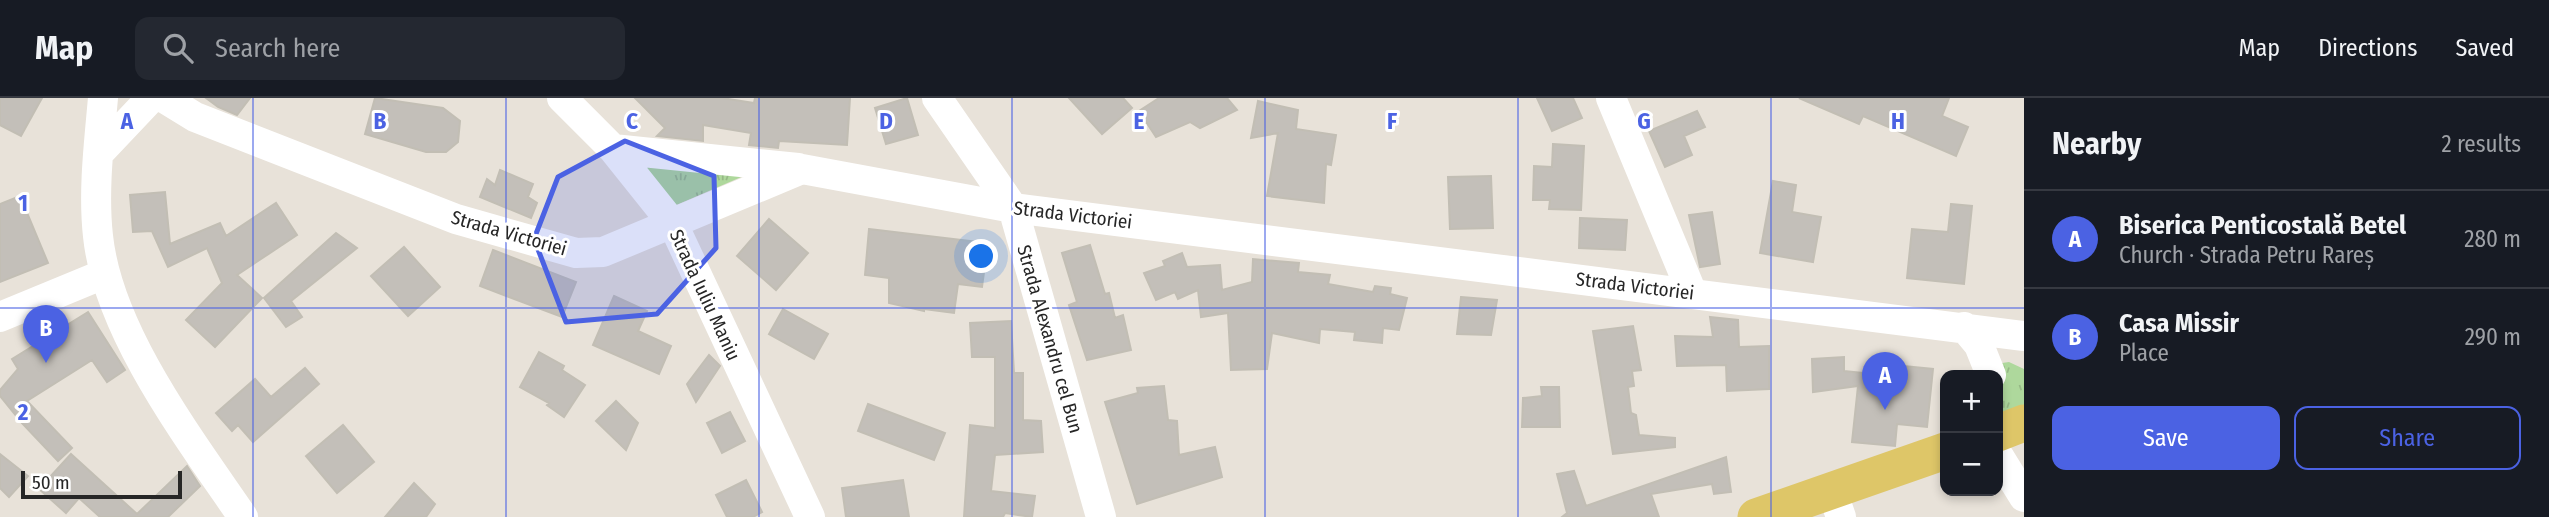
<!DOCTYPE html>
<html lang="en">
<head>
<meta charset="utf-8">
<style>
	:root { --surface:#171b24; --page:#242831; --text:#f1f3f6; --muted:#9ea1a6; --line:#363941; --accent:#4b62e3 }
	body { margin:0; font-family:"Fira Sans Condensed",sans-serif; background:var(--page); color:var(--text) }
	.controls { position:absolute; right:21px; bottom:21px; display:grid; overflow:hidden; border-radius:14px; box-shadow:0 4px 10px #0003 }
	.controls button { width:63px; height:63px; display:grid; place-items:center; padding:0; border:0; border-bottom:2px solid var(--line); background:var(--surface); color:var(--text); font:35px sans-serif }
	.scale { position:absolute; left:21px; bottom:18px; width:161px; box-sizing:border-box; padding-left:7px; border:4px solid #262626; border-top:0; font-size:19px; line-height:24px; white-space:nowrap; color:#262626; -webkit-text-stroke:5px #fff; paint-order:stroke }
	.you { position:absolute; left:982px; top:159px; width:24px; height:24px; margin:-18px; border:5px solid #fff; border-radius:50%; background:#1a73e8; box-shadow:0 0 0 10px #1a73e833 }
	.badge { display:grid; place-items:center; width:46px; height:46px; border-radius:50%; background:var(--accent); color:#fff; font-size:23px; font-weight:700 }
	.pin { position:absolute; translate:-50% -58px; filter:drop-shadow(0 2px 4px #0008) }
	.pin::after { content:''; position:absolute; top:37px; width:24px; height:21px; background:inherit; clip-path:polygon(0 0,100% 0,50% 100%) }
	.list { margin:0; padding:0; list-style:none }
	h2 { display:flex; justify-content:space-between; align-items:center; height:91px; margin:0; padding:0 28px; font-size:30px }
	h2 small { font-size:23px; font-weight:400; color:var(--muted) }
	.list li { display:grid; grid-template-columns:46px 1fr auto; gap:21px; align-items:center; box-sizing:border-box; height:98px; padding:0 28px; border-top:2px solid var(--line) }
	.list b { display:block; font-size:26px; white-space:nowrap }
	.list p { margin:0; font-size:23px; white-space:nowrap; color:var(--muted) }
	.list em { font-size:23px; font-style:normal; color:var(--muted) }
	.actions { display:flex; gap:14px; padding:21px 28px }
	.actions a { flex:1; padding:16px 0; border:2px solid var(--accent); border-radius:14px; text-align:center; font-size:24px; color:var(--accent) }
	.actions .main { background:var(--accent); color:#fff }
	.icon { flex:none; width:38px; height:38px; fill:none; stroke:currentColor; stroke-width:2; stroke-linecap:round; stroke-linejoin:round }
	.map { position:relative; flex:none; width:2024px; height:419px; overflow:hidden }
	header { display:flex; align-items:center; gap:42px; box-sizing:border-box; height:98px; padding:0 35px; background:var(--surface); border-bottom:2px solid var(--line) }
	header strong { font-size:33px }
	nav { display:flex; gap:38px; margin-inline-start:auto; font-size:24px }
	.search { width:490px; height:63px; background:var(--page); display:flex; align-items:center; gap:18px; box-sizing:border-box; padding:0 24px; border-radius:14px; color:var(--muted); font-size:26px }
	main { display:flex }
	aside { flex:1; background:var(--surface) }
	.map>svg:first-child { display:block }
</style>
</head>
<body>
<header>
<strong>Map</strong>
<div class="search"><svg class="icon" aria-label="search" viewBox="0 0 24 24"><circle cx="10" cy="10" r="6"/><path d="M15 15l6 6"/></svg>Search here</div>
<nav><a>Map</a><a>Directions</a><a>Saved</a></nav>
</header>
<main>
<div class="map">
<svg width="2024" height="419" viewBox="0 0 2024 419">
	<defs>
		<pattern id="grass-tufts" width="24" height="20" patternUnits="userSpaceOnUse" patternTransform="scale(1.75)"><rect width="24" height="20" fill="#aed89c"/><path d="M3 7l-1-3M5 7V3M7 7l1-3M15 17l-1-3M17 17v-4M19 17l1-3" fill="none" stroke="#96b986"/></pattern>
	</defs>
	<rect width="100%" height="100%" fill="#e8e2d9"/>
	<path fill="url(#grass-tufts)" d="M639,67L746,77L674,108Z
		M2009,264L2024,271V310L2001,314L2002,265Z"/>
	<path fill="#c3bfb9" stroke="#c2beb4" stroke-width="2" d="M0,0H42L21,38L0,27Z
		M206,0H250L237,17L218,9Z
		M375,0L443,10L460,23L458,44L446,54H426L365,36Z
		M635,0H722L754,5L755,0H850L847,47L779,43L778,50L749,47L751,35L703,27V43L657,38L665,30Z
		M907,0L918,37L886,46L875,10Z
		M1069,0H1123L1132,10L1102,36Z
		M1159,0H1227L1237,12L1200,30L1190,24L1156,39L1139,13Z
		M1537,0H1573L1582,20L1552,33Z
		M1799,0H1949L1942,18L1968,29L1956,58L1863,18L1859,26Z
		M1258,3L1298,12L1296,31L1336,37L1331,67L1326,66L1324,105L1267,98L1278,35L1251,40Z
		M1697,13L1705,29L1684,38L1692,57L1665,69L1649,33Z
		M1553,46L1584,48L1581,112L1549,111L1550,102H1533L1534,68L1552,69Z
		M500,72L533,86L528,99L537,105L531,120L480,99L487,81L495,87Z
		M1491,78L1493,130L1450,131L1448,79Z
		M1773,83L1796,87L1792,114L1821,119L1813,164L1760,155Z
		M165,94L170,146L220,125L226,138L276,105L297,137L237,177L262,200L215,249L186,222L222,185L207,150L168,169L152,133L133,134L130,97Z
		M20,98L48,165L0,184V106Z
		M1951,106L1972,108L1964,186L1907,180L1912,131L1948,134Z
		M1712,114L1720,166L1700,169L1689,117Z
		M1580,120L1627,122L1625,152L1579,150Z
		M769,121L808,155L776,192L737,158Z
		M869,131L988,145L982,189L958,186L954,215L924,211V213L889,205V180L865,177Z
		M336,135L357,150L291,203L302,219L286,229L264,200Z
		M1090,147L1105,196L1109,195L1115,220L1123,217L1131,252L1087,262L1069,207L1077,204L1062,155Z
		M404,149L440,189L408,218L371,178Z
		M493,152L576,184L562,219L480,188Z
		M1182,155L1187,169L1220,167L1222,192L1252,184L1253,161L1299,165L1298,174L1330,177L1328,186L1373,194L1375,188L1391,190L1390,196L1407,200L1399,232L1383,230L1382,245L1354,242L1355,234L1320,231L1319,245L1272,235L1267,271L1231,272L1228,215L1201,219L1198,192L1178,201L1175,194L1156,202L1144,175L1165,168L1163,163Z
		M614,198L647,213L638,233L671,248L659,276L593,247Z
		M1461,199L1497,202L1491,237L1457,236Z
		M783,211L828,236L814,261L769,236Z
		M88,214L125,272L107,284L92,262L27,303L72,350L58,363L22,325L0,298V292L18,271L12,261Z
		M1710,219L1738,222L1739,249L1769,248V291L1727,293L1726,267L1677,268L1675,238L1713,239Z
		M1011,223L1014,275H1023V322L1041,323L1043,354L995,357L991,393L1035,398L1032,419L1005,415L1003,419H964L970,327L995,330V259H972L970,225Z
		M1633,228L1641,272L1632,273L1634,288L1628,289L1631,315L1636,317L1639,337L1675,340V349L1613,356L1593,233Z
		M539,254L564,268L562,272L585,287L564,319L547,307L549,305L520,289Z
		M709,257L720,268L696,304L687,286Z
		M1844,259V273L1883,277L1884,266L1933,271L1927,329L1897,326L1895,348L1852,344L1858,288L1813,294L1812,261Z
		M305,270L319,286L253,344L238,327L232,333L216,315L255,281L271,299Z
		M1164,288L1168,322L1177,323L1179,357L1215,349L1222,379L1137,406L1105,304L1138,295L1137,290Z
		M1541,289H1559L1560,329H1522L1523,300L1542,298Z
		M616,303L638,325L626,352L596,323Z
		M868,306L945,335L934,362L858,333Z
		M730,314L745,343L722,355L707,325Z
		M343,327L374,364L337,395L306,358Z
		M0,356L28,378L9,399L0,390Z
		M71,356L137,416L187,368L200,388L168,419H100L79,400L66,415L39,391Z
		M1726,359L1731,394L1714,396L1712,386L1651,396L1659,419H1562L1567,415L1557,376L1574,373L1586,408Z
		M746,382L762,414L753,419H727L716,397Z
		M903,382L909,419H846L842,390Z
		M414,385L435,406L426,419H385Z"/>
	<g fill="none" stroke-linecap="round" stroke-linejoin="round">
		<path stroke="#fff" stroke-width="30" d="M103,0C99,45 93,93 98,138C108,234 189,340 243,419
			M164,0L195,19L456,121L576,155L603,154L802,71L1013,110L2024,238
			M562,0L613,51L673,126L810,419
			M937,0L1013,110L1101,419
			M1611,0L1692,195
			M613,51L798,70
			M98,56L151,0
			M0,219L104,176
			M1964,229L1979,247L1991,277
			M1998,357L2024,399
			M1831,390L1841,419"/>
		<path stroke="#dec668" stroke-width="37" d="M1998,335L2024,325
			M1756,419L1945,353"/>
	</g>
	<path fill="#4b62e3" fill-opacity="0.2" stroke="#4b62e3" stroke-width="5" stroke-linejoin="round" d="M625,43L714,78L716,150L657,216L566,224L534,141L558,79Z"/>
	<path fill="none" stroke="#4b62e3" stroke-width="2" stroke-opacity="0.55" d="M253,0V419M506,0V419M759,0V419M1012,0V419M1265,0V419M1518,0V419M1771,0V419M0,210H2024"/>
	<g text-anchor="middle" dominant-baseline="central" stroke-width="6" stroke-linejoin="round" paint-order="stroke">
		<g font-size="19" fill="#262626" stroke="#fff">
			<text transform="translate(1073 117) rotate(7)">Strada Victoriei</text>
			<text transform="translate(509 135) rotate(16)">Strada Victoriei</text>
			<text transform="translate(1635 188) rotate(7)">Strada Victoriei</text>
			<text transform="translate(705 197) rotate(65)">Strada Iuliu Maniu</text>
			<text transform="translate(1050 241) rotate(74)">Strada Alexandru cel Bun</text>
		</g>
	</g>
	<g font-size="23" text-anchor="middle" font-weight="bold" fill="#4b62e3" stroke="#fff" stroke-width="6" stroke-linejoin="round" paint-order="stroke">
		<text x="127" y="31">A</text>
		<text x="380" y="31">B</text>
		<text x="632" y="31">C</text>
		<text x="886" y="31">D</text>
		<text x="1139" y="31">E</text>
		<text x="1392" y="31">F</text>
		<text x="1644" y="31">G</text>
		<text x="1898" y="31">H</text>
		<text x="23" y="113">1</text>
		<text x="23" y="322">2</text>
	</g>
</svg>
<div class="controls">
<button>+</button>
<button>−</button>
</div>
<div class="scale">50 m</div>
<div class="you"></div>
<div class="pin badge" style="left:1885px;top:312px">A</div>
<div class="pin badge" style="left:46px;top:265px">B</div>
</div>
<aside>
<h2>Nearby<small>2 results</small></h2>
<ul class="list">
<li><span class="badge">A</span><div><b>Biserica Penticostală Betel</b><p>Church · Strada Petru Rareș</p></div><em>280 m</em></li>
<li><span class="badge">B</span><div><b>Casa Missir</b><p>Place</p></div><em>290 m</em></li>
</ul>
<div class="actions"><a class="main">Save</a><a>Share</a></div>
</aside>
</main>
</body>
</html>
